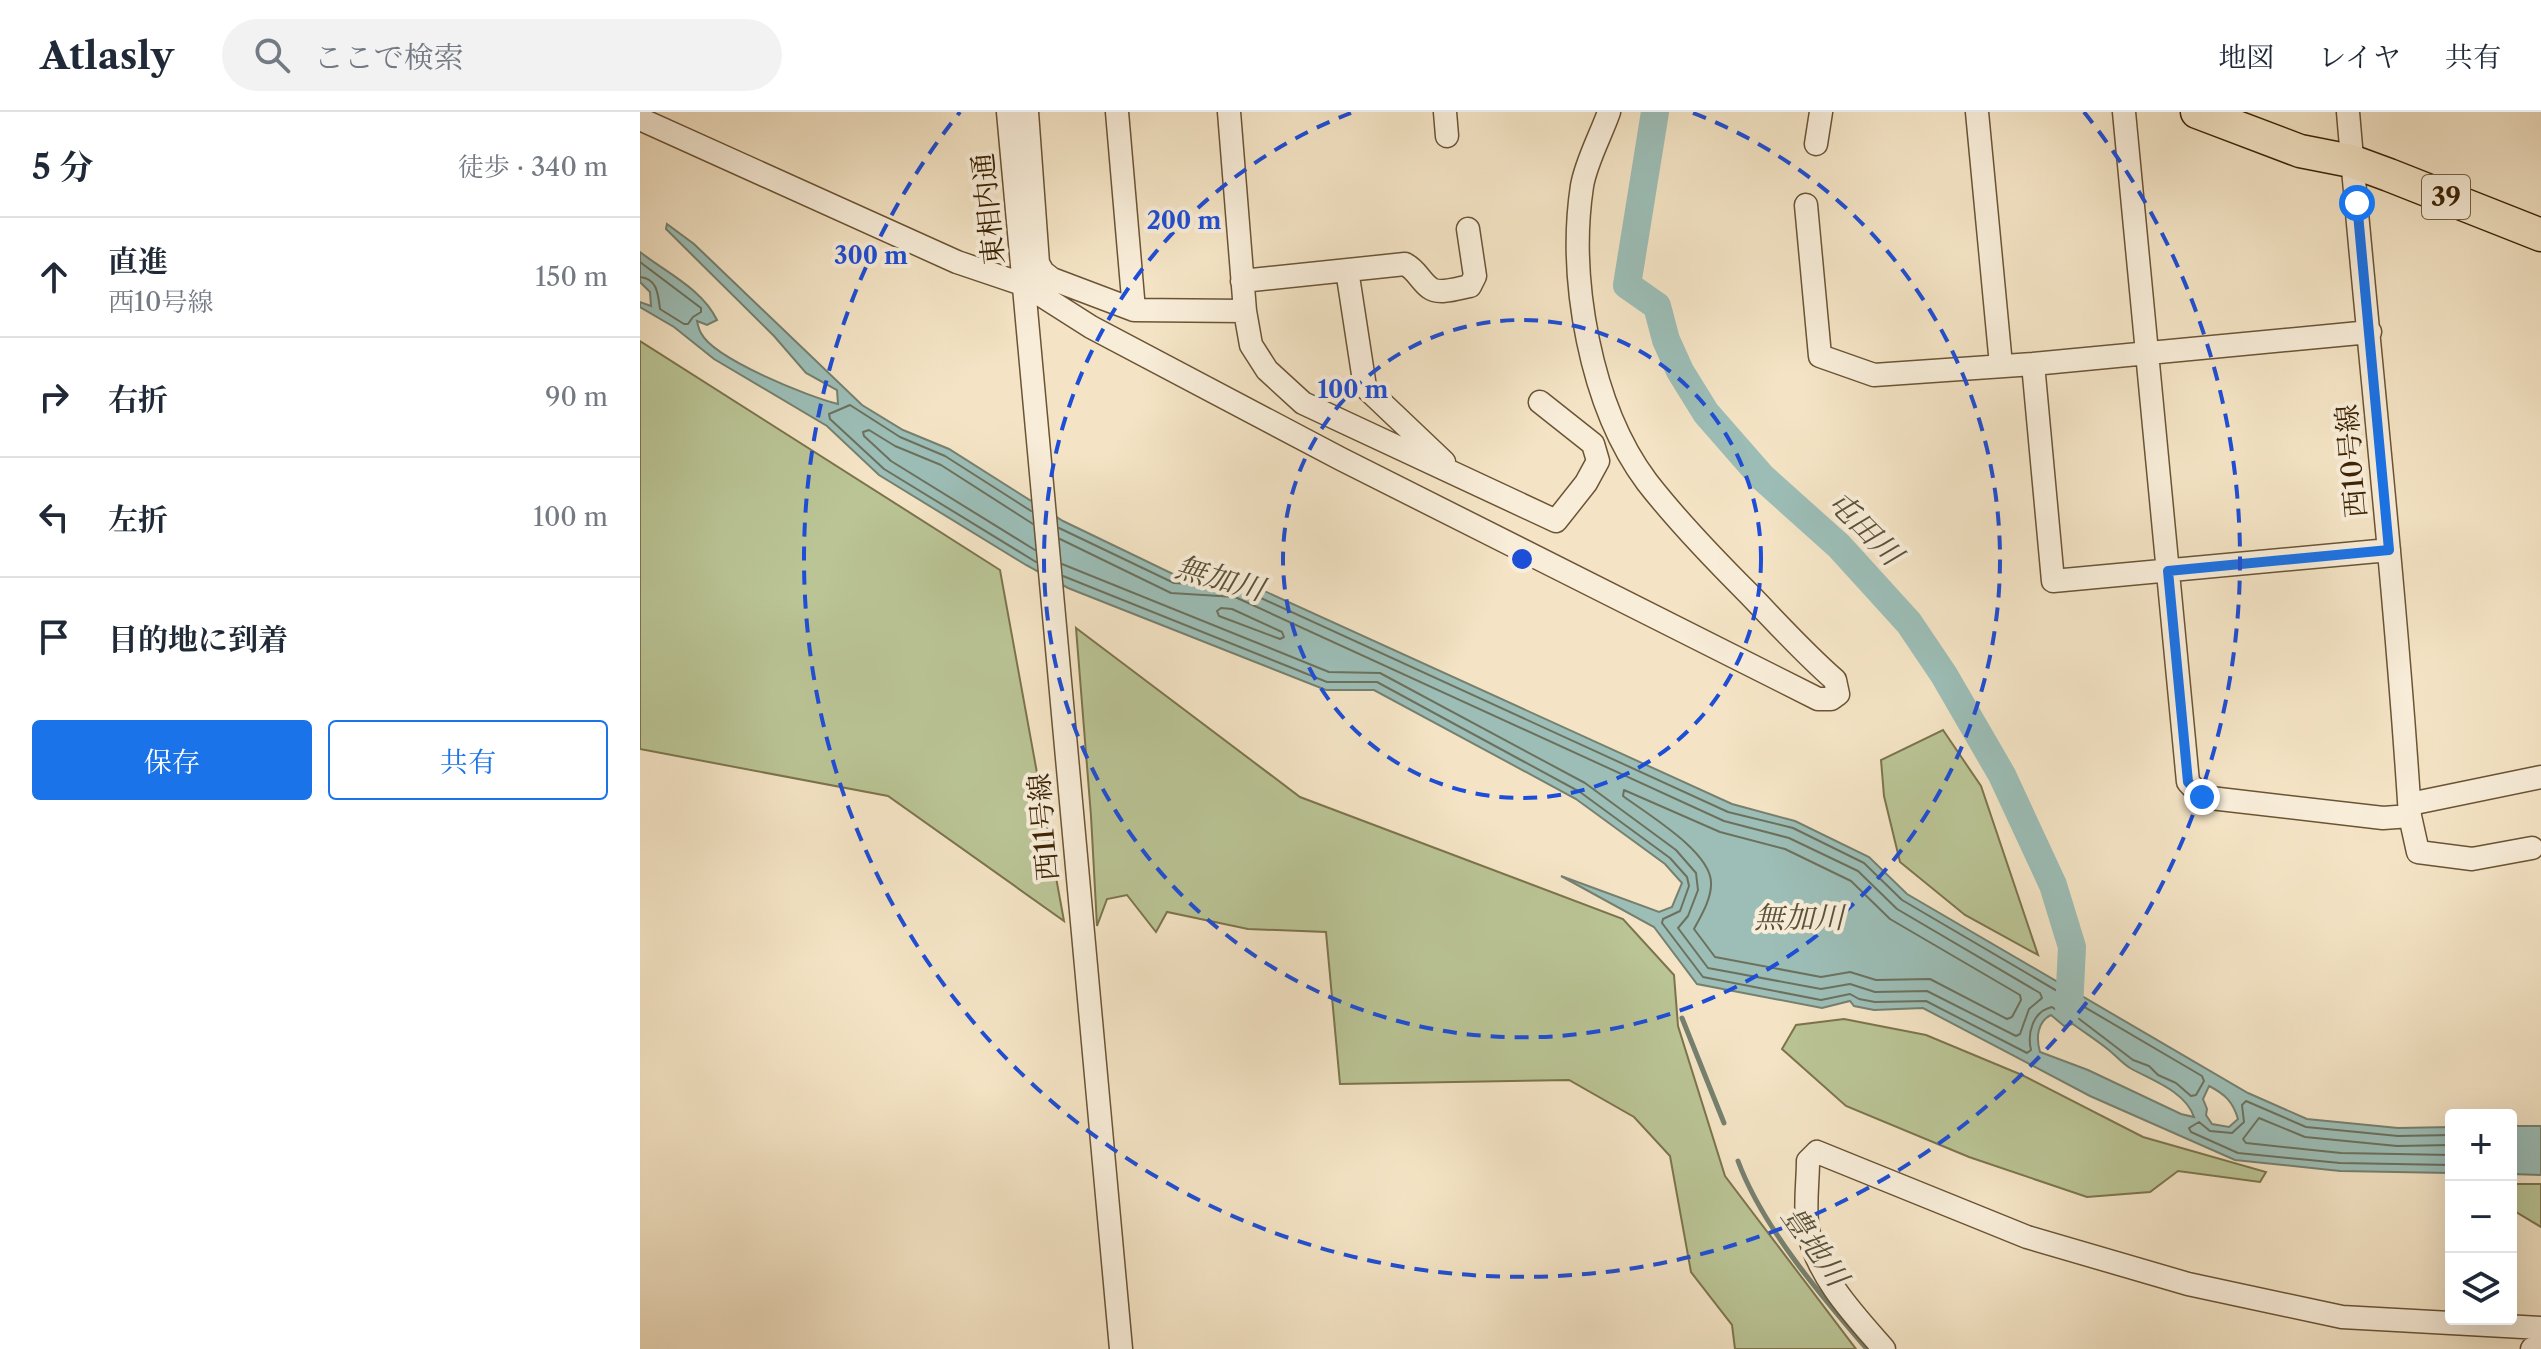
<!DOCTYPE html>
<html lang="ja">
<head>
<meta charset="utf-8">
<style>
	:root { --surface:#fff; --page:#f2f2f3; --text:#1f2937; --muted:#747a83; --line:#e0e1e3; --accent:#1a73e8 }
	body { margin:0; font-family:"Libre Caslon Text","Noto Serif JP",serif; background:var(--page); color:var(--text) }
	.controls { position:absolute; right:24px; bottom:24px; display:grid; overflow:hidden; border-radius:8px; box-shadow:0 8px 32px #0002 }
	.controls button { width:72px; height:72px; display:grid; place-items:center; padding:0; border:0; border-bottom:2px solid var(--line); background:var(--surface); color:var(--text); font:40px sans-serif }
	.stop { position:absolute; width:24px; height:24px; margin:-18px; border:6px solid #1a73e8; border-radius:50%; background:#fff }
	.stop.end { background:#1a73e8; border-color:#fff; box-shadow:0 2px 8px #0008 }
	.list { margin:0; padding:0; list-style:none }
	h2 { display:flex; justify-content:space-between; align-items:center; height:104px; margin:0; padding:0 32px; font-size:34px }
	h2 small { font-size:26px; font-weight:400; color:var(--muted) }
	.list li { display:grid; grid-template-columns:52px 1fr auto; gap:24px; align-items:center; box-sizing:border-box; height:120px; padding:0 32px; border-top:2px solid var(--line) }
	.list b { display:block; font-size:30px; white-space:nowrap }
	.list p { margin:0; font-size:26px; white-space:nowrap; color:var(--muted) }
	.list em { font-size:26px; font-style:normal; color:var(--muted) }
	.actions { display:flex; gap:16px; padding:24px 32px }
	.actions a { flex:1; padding:18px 0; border:2px solid var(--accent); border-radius:8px; text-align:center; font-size:28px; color:var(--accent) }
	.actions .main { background:var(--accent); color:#fff }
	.icon { flex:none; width:44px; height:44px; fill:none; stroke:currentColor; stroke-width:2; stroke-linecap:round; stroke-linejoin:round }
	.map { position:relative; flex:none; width:1901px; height:1237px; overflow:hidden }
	header { display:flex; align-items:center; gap:48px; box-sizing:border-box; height:112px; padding:0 40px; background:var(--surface); border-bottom:2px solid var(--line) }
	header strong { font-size:38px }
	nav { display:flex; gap:44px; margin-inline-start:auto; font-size:28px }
	.search { width:560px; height:72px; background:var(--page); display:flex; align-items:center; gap:20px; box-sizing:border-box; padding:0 28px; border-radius:44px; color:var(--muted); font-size:30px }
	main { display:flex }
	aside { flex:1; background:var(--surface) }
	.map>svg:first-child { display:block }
</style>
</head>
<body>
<header>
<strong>Atlasly</strong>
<div class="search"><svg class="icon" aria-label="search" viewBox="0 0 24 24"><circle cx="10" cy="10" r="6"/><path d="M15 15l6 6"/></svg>ここで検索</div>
<nav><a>地図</a><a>レイヤ</a><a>共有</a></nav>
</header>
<main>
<aside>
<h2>5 分<small>徒歩 · 340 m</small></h2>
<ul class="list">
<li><svg class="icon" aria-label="ahead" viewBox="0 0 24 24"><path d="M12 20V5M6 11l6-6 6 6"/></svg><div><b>直進</b><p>西10号線</p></div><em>150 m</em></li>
<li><svg class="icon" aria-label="right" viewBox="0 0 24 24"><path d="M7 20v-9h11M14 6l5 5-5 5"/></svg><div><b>右折</b></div><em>90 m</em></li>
<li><svg class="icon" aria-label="left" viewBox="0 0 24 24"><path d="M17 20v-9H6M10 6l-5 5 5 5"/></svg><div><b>左折</b></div><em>100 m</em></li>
<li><svg class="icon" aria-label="arrive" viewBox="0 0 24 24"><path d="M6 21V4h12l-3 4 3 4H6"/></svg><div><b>目的地に到着</b></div></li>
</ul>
<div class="actions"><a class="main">保存</a><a>共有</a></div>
</aside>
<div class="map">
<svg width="1901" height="1237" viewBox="0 0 1901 1237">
	<rect width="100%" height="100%" fill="#f4e4c5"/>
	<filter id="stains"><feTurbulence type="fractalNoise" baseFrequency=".0025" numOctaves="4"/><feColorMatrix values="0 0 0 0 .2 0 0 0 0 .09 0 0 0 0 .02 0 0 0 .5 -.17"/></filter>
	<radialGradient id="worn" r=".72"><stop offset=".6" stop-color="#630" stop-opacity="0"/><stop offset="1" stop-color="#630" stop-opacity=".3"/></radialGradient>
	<path fill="#bac495" stroke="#7c744c" stroke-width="2" d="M0,229L360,458L424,809L248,684L0,637Z
		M436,516L660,685L983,807L1034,863L1038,914L1085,1064L1216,1237H1095L1092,1213L1051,1160L1030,1044L994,1005L929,968L700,972L686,820L608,817L527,800L516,820L487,783L467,787L457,814L451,704Z
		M1303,618L1341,674L1398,843L1325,803L1260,750L1244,684L1241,648Z
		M1204,907L1286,923L1382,963L1503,1025L1626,1060L1620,1070L1538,1059L1510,1080L1447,1085L1329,1045L1206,994L1142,937L1156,913Z
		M1871,1072H1901V1115L1871,1097Z"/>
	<path fill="#9cbeb7" stroke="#76806f" stroke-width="2" fill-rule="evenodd" d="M27,112L54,132L222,293L263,318L309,337L423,409L537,464L598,467L1092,692L1155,709L1229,745L1267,782L1608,981L1667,1007L1758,1016L1811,1015V1061L1700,1059L1595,1048L1450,984L1283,896L1234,898L1214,894L1210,889L1182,896L1057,872L1014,815L921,764L1019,800L1032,795L1042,771L1025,752L936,687L734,578H686L428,476L386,453L239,363L187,314L74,247L34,215L0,195V190L11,194L10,180L0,170V140C27,161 62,177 77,208L67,213L57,209C58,213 59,218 61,221C74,247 169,285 198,292L197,278L166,261L134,224L26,117ZM1411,903L1424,914L1433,912C1445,921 1458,929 1470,939C1476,944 1483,952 1490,956C1511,968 1545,979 1554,1005L1541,1002L1448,958L1400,940C1396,926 1397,910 1411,903ZM1569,974C1585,982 1593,990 1598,1007L1589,1015L1572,1012L1566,1003L1567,997L1563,987Z
		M1871,1014H1901V1063L1871,1062Z"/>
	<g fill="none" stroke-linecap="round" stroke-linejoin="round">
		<path stroke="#6c715d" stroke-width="2" d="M0,150L61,196V200L53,205L48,212H44L20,197C18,183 18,167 0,165
			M391,399L305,344L260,325L210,293L189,302L190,307L244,357L396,450
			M393,412L301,353L255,334L229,318L223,320L224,324L251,349L395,438
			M419,416L534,471L597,475L1088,700L1153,716L1224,751L1262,788L1562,964L1564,969L1556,983L1551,984L1536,971L1518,963L1509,954L1493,948L1438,906L1426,905L1412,895C1393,899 1387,921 1391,938L1387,941L1286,889L1235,890L1219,887L1210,882L1181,888L1063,865L1022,811L1023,807L1040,799L1049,774L1047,765L1030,746L940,680L737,570H687L423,464
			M420,427L531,481L595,485L1084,709L1149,726L1218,759L1257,797L1400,881L1402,886L1389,897L1380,922L1376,924L1287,879L1235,880L1210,872L1181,877L1068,856L1038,816L1048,804L1058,778L1056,761L1036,738L945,671L740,561L689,560L422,452
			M581,496L592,497L642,520L644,525L640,527L579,504L577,499Z
			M984,678L1080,720L1145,737L1211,769L1250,807L1380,883L1381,888L1372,905L1367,907L1290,867L1236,868L1210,860L1181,865L1075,845L1054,817C1061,804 1072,786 1071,770C1070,739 1007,702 983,684Z
			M1811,1023L1758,1024L1666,1015L1606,989L1602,993L1604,1010L1592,1021L1570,1019L1559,1010L1549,1016L1551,1020L1598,1041L1700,1051L1811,1053
			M1811,1033L1757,1034L1665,1025L1619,1006L1603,1027L1606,1031L1701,1041L1811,1043"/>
		<path stroke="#76806f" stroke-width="5" d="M1042,906L1084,1011
			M1098,1049C1122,1114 1181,1184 1227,1237"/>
		<path stroke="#9cbeb7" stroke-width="28" d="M1015,0L987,173L1017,194L1026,228L1040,259L1066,301L1122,365L1199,434L1269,511L1304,563L1362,663L1413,773L1432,835L1429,896"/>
		<defs>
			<path id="minor" d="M368,0L481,1237
				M387,0L398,151L403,160L412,167L494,198L605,199
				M477,0L494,198
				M589,0L605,199L611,233L627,258L663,291L916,409L946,371L958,349L953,332L900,290
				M805,0L807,24
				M1337,0L1361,253
				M1484,0L1548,670L1562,685L1743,706L1770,704
				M1708,0C1728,235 1755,469 1770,704L1778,740L1832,747L1892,736
				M0,7L317,150L385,173L451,215L701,347L1178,587H1191L1198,582L1195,568C1165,542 1137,511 1109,482C1074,447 1038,410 1007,370C950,294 928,166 942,74C946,50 961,23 969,0
				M1176,32L1181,0
				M1166,93L1180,244L1234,263L1393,252L1730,220
				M707,158L725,275L804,350
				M602,169L765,152C777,158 780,169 790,176C799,183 819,176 830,174L835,164L828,117
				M1393,252L1413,469L1749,438
				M1770,692L1901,665
				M1244,1237C1214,1203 1177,1164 1168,1118C1164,1096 1168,1071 1168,1049L1177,1040L1387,1125L1548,1172L1702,1205L1901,1216
				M1892,1237L1901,1236"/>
			<path id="highway" d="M1557,0L1660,39L1711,49L1749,63L1901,123"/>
		</defs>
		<use href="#minor" stroke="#6b5434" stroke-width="25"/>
		<use href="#highway" stroke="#3d2403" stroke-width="35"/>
		<use href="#minor" stroke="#f8edd9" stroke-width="22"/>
		<use href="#highway" stroke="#f4e4c5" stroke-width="32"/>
	</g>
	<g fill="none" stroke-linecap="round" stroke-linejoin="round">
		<path stroke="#1a73e8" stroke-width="10" d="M1562,685L1548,670L1528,459L1749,438L1717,91"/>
	</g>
	<g fill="none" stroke="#1d4ed8" stroke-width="4" stroke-dasharray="14 10">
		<circle cx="882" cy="447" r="239"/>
		<path d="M1053 1A478 478 0 1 1 711 1"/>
		<path d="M1444 0A718 718 0 1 1 320 0"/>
	</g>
	<g text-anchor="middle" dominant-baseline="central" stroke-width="8" stroke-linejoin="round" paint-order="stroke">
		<rect fill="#f8edd9" stroke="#756043" stroke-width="2" x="1782" y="63" width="48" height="44" rx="6"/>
		<g font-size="26" font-weight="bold" fill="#3d2403">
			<text x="1806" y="85">39</text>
		</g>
		<g font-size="28" fill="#3d2403" stroke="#f8edd9">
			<text transform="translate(348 97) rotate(-96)">東相内通</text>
			<text transform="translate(1711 349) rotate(-95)">西10号線</text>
			<text transform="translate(403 715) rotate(-95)">西11号線</text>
		</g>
		<g font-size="30" font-style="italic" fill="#5a5239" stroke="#f8edd9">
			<text transform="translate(1225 416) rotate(45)">屯田川</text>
			<text transform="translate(580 466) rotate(16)">無加川</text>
			<text x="1159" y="805">無加川</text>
			<text transform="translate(1175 1134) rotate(55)">豊地川</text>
		</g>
	</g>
	<circle cx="882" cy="447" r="12" fill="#1d4ed8" stroke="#f8edd9" stroke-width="4"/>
	<g font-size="24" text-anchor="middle" font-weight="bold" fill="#1d4ed8" stroke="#f8edd9" stroke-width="8" stroke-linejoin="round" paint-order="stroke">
		<text x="544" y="117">200 m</text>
		<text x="231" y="152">300 m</text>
		<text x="713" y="286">100 m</text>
	</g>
	<rect width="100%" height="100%" filter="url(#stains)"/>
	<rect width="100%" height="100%" fill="url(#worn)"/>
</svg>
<div class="controls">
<button>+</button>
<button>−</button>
<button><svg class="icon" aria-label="layers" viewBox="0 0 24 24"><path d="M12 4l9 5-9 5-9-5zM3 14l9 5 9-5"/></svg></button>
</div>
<div class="stop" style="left:1717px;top:91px"></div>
<div class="stop end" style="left:1562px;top:685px"></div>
</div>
</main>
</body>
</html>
